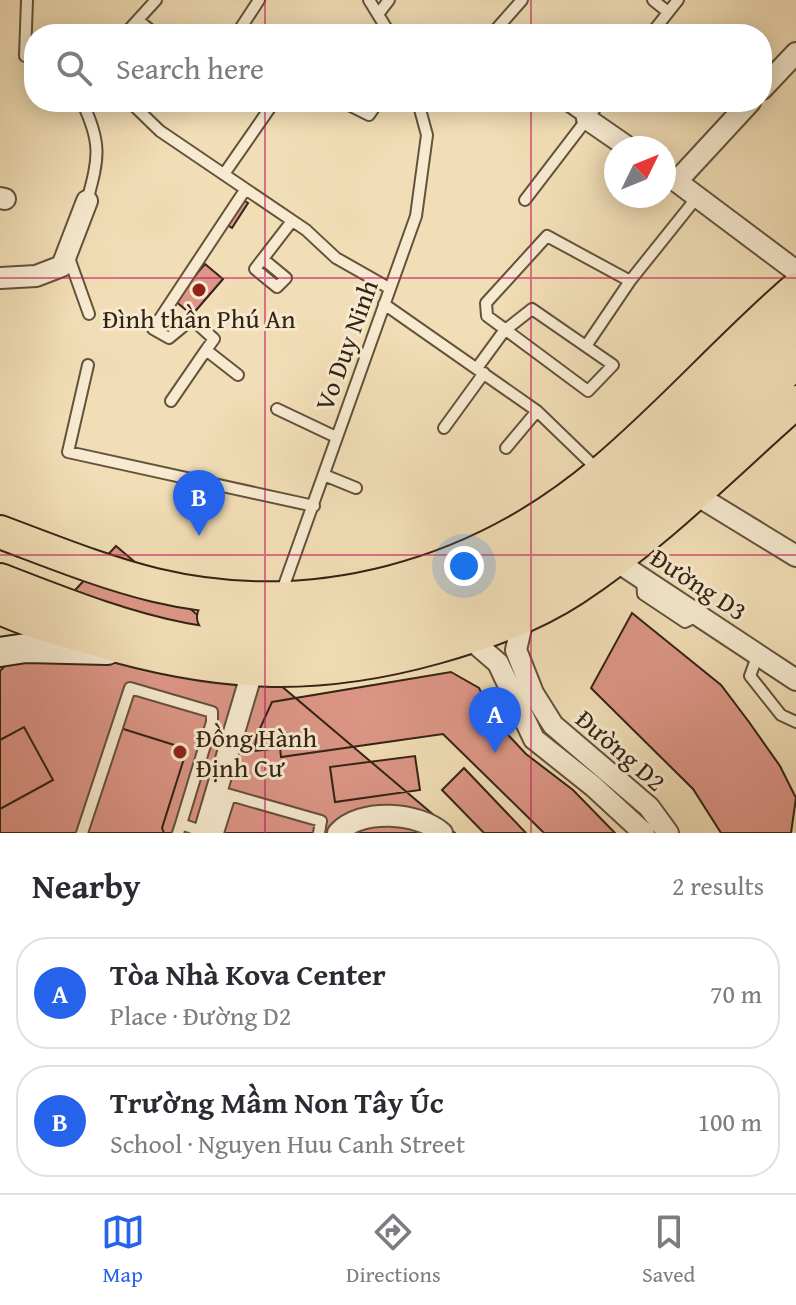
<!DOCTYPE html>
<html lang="en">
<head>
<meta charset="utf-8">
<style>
	:root { --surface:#fff; --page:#f7f7f7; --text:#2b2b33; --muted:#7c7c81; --line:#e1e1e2; --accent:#2563eb }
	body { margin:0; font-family:"Gentium Book Plus",serif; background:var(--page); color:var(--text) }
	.compass { position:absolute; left:604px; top:136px; width:72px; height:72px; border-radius:50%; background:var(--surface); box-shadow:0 4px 20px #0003; rotate:47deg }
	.you { position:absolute; left:464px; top:566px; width:28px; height:28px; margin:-20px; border:6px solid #fff; border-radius:50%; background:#1a73e8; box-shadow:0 0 0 12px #1a73e833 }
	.badge { display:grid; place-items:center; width:52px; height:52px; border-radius:50%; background:var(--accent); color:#fff; font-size:26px; font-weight:700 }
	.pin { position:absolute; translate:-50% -66px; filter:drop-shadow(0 2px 4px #0008) }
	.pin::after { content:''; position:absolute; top:42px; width:28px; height:24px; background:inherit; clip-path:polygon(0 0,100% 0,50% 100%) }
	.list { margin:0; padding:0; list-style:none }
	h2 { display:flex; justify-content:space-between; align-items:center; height:104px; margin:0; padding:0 32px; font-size:34px }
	h2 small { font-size:26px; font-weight:400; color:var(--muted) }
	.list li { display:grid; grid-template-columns:52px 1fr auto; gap:24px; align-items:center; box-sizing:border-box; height:112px; margin:0 16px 16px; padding:0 16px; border:2px solid var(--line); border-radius:32px }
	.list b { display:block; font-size:30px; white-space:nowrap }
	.list p { margin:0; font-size:26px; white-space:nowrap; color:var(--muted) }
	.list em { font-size:26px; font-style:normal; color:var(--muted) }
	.icon { flex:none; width:44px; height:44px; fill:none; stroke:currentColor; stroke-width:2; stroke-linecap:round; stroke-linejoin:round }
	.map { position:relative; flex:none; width:796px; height:833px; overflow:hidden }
	.search { position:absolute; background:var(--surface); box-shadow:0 4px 20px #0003; left:24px; right:24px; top:24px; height:88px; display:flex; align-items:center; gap:20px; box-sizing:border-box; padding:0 28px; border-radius:32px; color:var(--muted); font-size:30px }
	.sheet { height:360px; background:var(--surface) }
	nav { display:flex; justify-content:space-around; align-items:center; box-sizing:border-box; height:112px; border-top:2px solid var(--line); background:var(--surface); font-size:22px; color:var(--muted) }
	nav a { display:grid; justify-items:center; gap:4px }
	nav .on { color:var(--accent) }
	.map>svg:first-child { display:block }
</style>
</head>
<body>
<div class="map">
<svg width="796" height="833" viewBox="0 0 796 833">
	<rect width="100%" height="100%" fill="#f2deb6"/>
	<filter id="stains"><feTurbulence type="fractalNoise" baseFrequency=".0025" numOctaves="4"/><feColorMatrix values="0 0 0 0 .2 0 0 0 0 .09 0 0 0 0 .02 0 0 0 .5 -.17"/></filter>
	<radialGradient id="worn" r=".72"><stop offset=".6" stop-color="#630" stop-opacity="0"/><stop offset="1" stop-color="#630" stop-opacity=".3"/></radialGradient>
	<path fill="#dd9687" stroke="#332314" stroke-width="2" d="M240,198L248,203L232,228L224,223Z
		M205,264L223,279L192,315L174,300Z
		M116,546L455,833H0V671Z
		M632,613L721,685L749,722L780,766L796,798L791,833H721L693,789L591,688Z
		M451,672L479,688L497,723L526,754L573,790L615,833H544L443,734L281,757L280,748L254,751L257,735L272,702Z
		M24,727L53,780L0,809V740Z
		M117,727L187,749L162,828L164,833H85L105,780L101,779Z
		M415,756L420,790L335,802L330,767Z
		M464,768L526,833H484L442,790Z"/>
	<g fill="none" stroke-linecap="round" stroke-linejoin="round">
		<defs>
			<path id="lane" d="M369,0L390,34
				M653,0L668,12
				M379,13L389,0
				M138,20L155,34
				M240,29L259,0
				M125,34L156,0
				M492,34L522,0
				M651,34L678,0
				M25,56L27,0
				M82,102C102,143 99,158 87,201
				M130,102L160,131L306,230L336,258L389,288
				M343,102L369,115L378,102
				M563,102L587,119L600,102
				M224,174L274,102
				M525,200L587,119
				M68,255L89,314
				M263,259L286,278L277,287L255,269L292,221
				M384,304L537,411L597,469
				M586,346L630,281L698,196
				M88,365L68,452L314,506
				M477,368L504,331L532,309L613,365L588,391L487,316L486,303L547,236L630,281
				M238,375L206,350L214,339L192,319L169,338L153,329L245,190
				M171,401L206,350
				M277,409L336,437
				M444,428L484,373
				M506,448L537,411
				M324,475L356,488
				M642,579L643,594L685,622L699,615
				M282,591L416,216L427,135L418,102
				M758,654L750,676L781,715L796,722
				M216,791L321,821L319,833
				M82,833L130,688L212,712V722L181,824
				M178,833L181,824L204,832
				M218,833L230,795"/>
			<path id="street" d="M762,89L796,53
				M587,119L629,148
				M664,172L796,271
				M677,181L750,102
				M0,198L5,199
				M0,278L36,276L62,266L87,201
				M693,493L796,556
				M613,559L796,680
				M524,615L516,650L533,693L553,725L649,807L668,833
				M469,638L498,663L534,739L593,786L644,833
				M204,833L252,672
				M338,833C360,808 418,812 442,833"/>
			<path id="secondary" d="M0,652L26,648L107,650"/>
			<path id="primary" d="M0,532C51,551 102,572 155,585C314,623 478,577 602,472C670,415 729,347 796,289
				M0,580C60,603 121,628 184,640C329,667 485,623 602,535C670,483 733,420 796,362
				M0,608C32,622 64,631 97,640C217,676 315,681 436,647C483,634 533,616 574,589C655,536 724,465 796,402
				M214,617C336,631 452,604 556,539C595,514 629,480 663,448C707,407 751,365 796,324"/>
		</defs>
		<use href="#lane" stroke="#63523c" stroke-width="14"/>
		<use href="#street" stroke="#63523c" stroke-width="24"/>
		<use href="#secondary" stroke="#332314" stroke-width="32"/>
		<use href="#primary" stroke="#332314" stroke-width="36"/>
		<use href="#lane" stroke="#f7ead0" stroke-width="10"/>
		<use href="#street" stroke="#f7ead0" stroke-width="20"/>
		<use href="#secondary" stroke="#f7ead0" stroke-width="28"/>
		<use href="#primary" stroke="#f2deb6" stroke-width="32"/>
	</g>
	<path fill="none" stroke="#c2185b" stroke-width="2" stroke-opacity="0.55" d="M265,0V34M531,0V34M265,102V833M531,102V833M0,278H796M0,555H796"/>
	<g fill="#8f2418" stroke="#f7ead0" stroke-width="3">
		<circle cx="199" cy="290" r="8"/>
		<circle cx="180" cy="752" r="8"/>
	</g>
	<g text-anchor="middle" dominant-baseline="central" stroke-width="6" stroke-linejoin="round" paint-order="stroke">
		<g font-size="26" fill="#332314" stroke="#f7ead0">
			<text x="199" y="318">Đình thần Phú An</text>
			<text x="196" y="737" text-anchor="start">Đồng Hành<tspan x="196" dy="30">Định Cư</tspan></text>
		</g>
		<g font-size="26" fill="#332314" stroke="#f7ead0">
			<text transform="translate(346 345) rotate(-70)">Vo Duy Ninh</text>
			<text transform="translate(699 584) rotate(33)">Đường D3</text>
			<text transform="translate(621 750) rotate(41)">Đường D2</text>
		</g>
	</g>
	<rect width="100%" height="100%" filter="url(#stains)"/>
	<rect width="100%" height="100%" fill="url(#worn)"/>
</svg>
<svg class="compass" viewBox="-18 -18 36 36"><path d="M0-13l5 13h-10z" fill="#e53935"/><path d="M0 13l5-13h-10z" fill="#7c7c81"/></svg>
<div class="you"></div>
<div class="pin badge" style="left:495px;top:753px">A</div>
<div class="pin badge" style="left:199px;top:536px">B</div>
<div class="search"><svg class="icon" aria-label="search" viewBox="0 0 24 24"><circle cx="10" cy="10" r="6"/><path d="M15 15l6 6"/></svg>Search here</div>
</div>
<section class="sheet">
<h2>Nearby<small>2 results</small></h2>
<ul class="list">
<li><span class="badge">A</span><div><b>Tòa Nhà Kova Center</b><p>Place · Đường D2</p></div><em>70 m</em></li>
<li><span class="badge">B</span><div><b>Trường Mầm Non Tây Úc</b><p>School · Nguyen Huu Canh Street</p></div><em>100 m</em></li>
</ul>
</section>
<nav>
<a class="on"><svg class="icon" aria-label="map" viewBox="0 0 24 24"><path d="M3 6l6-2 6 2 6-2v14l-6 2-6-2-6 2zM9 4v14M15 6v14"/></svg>Map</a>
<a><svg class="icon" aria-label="directions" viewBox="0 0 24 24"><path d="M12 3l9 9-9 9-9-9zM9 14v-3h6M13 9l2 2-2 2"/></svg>Directions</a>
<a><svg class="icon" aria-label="saved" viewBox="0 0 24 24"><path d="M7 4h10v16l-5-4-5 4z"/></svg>Saved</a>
</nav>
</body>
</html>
